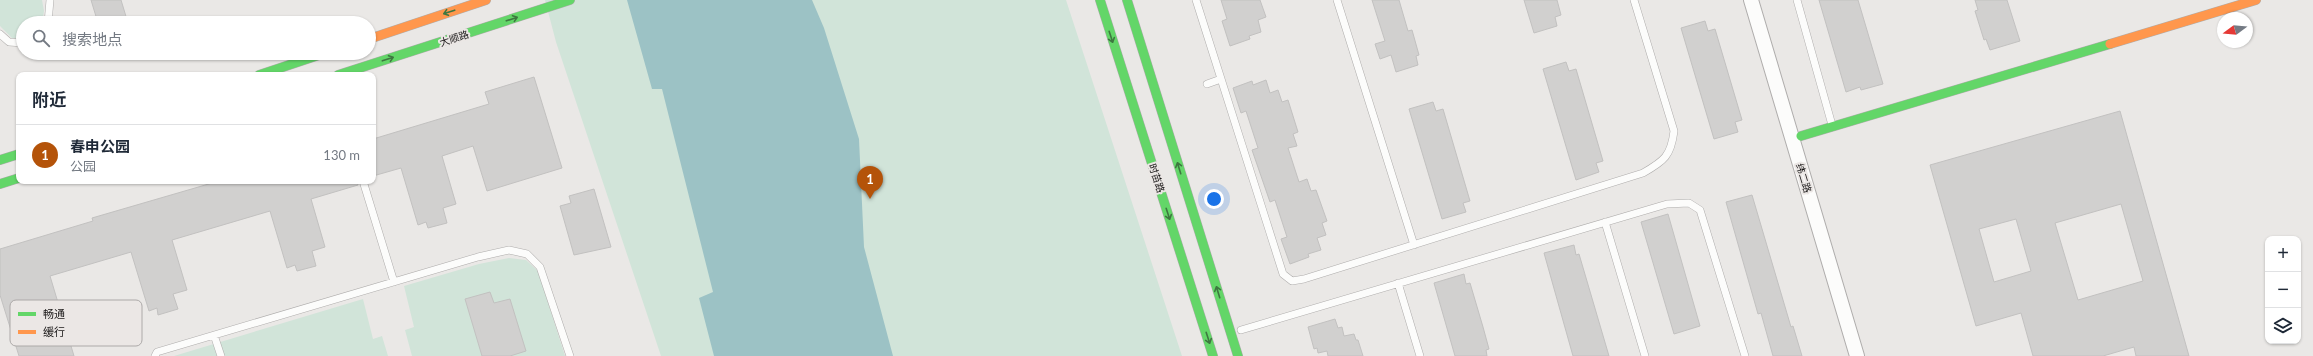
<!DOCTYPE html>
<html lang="zh">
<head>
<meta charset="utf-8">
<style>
	:root { --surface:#fff; --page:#f2f2f3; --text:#1f2937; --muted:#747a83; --line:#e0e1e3; --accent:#b45309 }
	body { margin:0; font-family:Lato,"Noto Sans SC",sans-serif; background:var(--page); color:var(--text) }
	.controls { position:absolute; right:12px; bottom:12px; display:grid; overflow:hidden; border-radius:8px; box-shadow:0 1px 3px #0004 }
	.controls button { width:36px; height:36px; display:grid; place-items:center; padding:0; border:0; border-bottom:1px solid var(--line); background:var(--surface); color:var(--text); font:20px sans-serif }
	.compass { position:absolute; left:2217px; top:12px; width:36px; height:36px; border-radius:50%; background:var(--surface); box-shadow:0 1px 3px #0004; rotate:254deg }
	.you { position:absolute; left:1214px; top:199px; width:14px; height:14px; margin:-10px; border:3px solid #fff; border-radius:50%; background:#1a73e8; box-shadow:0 0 0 6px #1a73e833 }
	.badge { display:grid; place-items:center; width:26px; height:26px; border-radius:50%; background:var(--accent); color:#fff; font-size:13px; font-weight:700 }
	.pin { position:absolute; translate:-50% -33px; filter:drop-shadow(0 1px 2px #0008) }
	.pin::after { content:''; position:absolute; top:21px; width:14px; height:12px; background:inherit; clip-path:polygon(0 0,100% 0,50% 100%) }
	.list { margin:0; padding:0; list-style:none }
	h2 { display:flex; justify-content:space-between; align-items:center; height:52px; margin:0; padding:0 16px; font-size:17px }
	h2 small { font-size:13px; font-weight:400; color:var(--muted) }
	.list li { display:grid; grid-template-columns:26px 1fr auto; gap:12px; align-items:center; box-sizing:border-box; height:60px; padding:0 16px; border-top:1px solid var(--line) }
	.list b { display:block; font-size:15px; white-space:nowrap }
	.list p { margin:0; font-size:13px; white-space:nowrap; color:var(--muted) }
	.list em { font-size:13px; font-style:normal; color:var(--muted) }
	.icon { flex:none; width:22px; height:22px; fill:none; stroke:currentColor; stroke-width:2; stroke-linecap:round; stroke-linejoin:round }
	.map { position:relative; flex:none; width:2313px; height:356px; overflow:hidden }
	.search { position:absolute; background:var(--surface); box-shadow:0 1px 3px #0004; left:16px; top:16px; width:360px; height:44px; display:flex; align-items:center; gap:10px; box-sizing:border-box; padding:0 14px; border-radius:22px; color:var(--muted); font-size:15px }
	.panel { position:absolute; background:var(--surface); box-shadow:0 1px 3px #0004; left:16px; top:72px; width:360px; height:112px; border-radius:8px }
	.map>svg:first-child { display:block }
</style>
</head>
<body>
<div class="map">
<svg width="2313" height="356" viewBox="0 0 2313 356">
	<rect width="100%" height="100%" fill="#eae8e6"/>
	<path fill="#d1e4d9" d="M0,0H42L44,11L42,23H23V39L12,38L0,26Z
		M545,0H1066L1182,356H661L556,42Z
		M509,258L526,260L538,271L565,356H412L405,330L414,327L404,286L479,264Z
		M363,299L373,339L382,336L388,356H174Z"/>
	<path fill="#9cc2c5" d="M627,0H812L824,28L859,139L864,247L893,356H714L699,298L713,292L662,89H652Z"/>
	<path fill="#d1d0cf" stroke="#c2c1c0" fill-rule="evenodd" d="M91,0H121L128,23H98Z
		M1221,0H1260L1266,17L1258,20L1261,32L1249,36L1250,39L1230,46L1222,21L1227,19Z
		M1372,0H1399L1408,31L1412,30L1419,55L1416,56L1418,65L1396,72L1391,55L1380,59L1375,44L1385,41Z
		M1524,0H1557L1561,15L1555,17L1557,26L1534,33Z
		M1819,0H1858L1883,84L1861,90L1860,87L1846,92Z
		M1975,0H2007L2020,41L1990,50L1986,39L1984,40L1975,11L1978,10Z
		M1705,21L1708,31L1715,29L1742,120L1735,122L1738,132L1714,139L1681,28Z
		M1566,62L1569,71L1576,69L1603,161L1596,163L1599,172L1576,180L1543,69Z
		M534,77L562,168L487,191L473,146L442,156L456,204L443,208L447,223L428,228L426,222L418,225L401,168L373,176V139L489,104L485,92Z
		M1266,80L1270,93L1278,90L1282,102L1288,100L1298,132L1293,134L1297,146L1288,148L1299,182L1307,179L1311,191L1316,190L1327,221L1322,223L1326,235L1317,238L1321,250L1308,254L1309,257L1290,264L1281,239L1287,237L1275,200L1270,202L1252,150L1258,148L1246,111L1241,113L1233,88L1252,81L1253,85Z
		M1433,102L1436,111L1443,109L1470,201L1463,203L1466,212L1442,219L1409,109Z
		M2120,111L2189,356H2136L2134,347L2103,356H2033L2021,313L1976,326L1930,165ZM2121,204L2143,281L2078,300L2055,223ZM2016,219L2031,271L1994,282L1979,229Z
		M219,181H357L358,185L311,199L325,247L312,251L316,266L297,271L295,265L287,268L270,211L172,240L187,290L173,294L178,309L158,315L157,308L149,311L131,252L50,276L74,356H19L0,295V249L93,221L92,218Z
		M594,189L611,247L574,255L560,206L571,203L569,196Z
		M1752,195L1791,327L1793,326L1802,356H1773L1761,313L1758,314L1726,202Z
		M1668,214L1700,326L1674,334L1641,222Z
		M1574,245L1576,255L1579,254L1609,356H1573L1544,253Z
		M1464,274L1466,284L1470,283L1483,327L1489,349L1486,350L1487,356H1455L1434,283Z
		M490,292L494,303L510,299L526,351L510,356H482L465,299Z
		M1335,319L1338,328L1342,327L1344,336L1354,334L1356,340H1358L1363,356H1328L1327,351L1318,353L1317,348L1314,349L1308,327Z"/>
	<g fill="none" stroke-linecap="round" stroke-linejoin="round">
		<defs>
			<path id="lane" d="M1196,0L1283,274L1292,281L1304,279L1643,173C1664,161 1671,156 1674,131L1634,0
				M1337,0L1414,245
				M1797,0L1832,125
				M48,23L50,0
				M0,34L9,42L23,43
				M1207,84L1221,79
				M363,181L394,282
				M1605,222L1645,356
				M1398,283L1420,356
				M1241,330L1667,204L1689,203L1700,210L1745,356
				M214,335L221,356
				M155,356L157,352L478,257L509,250L527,254L540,267L570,356"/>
			<path id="street" d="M1751,0L1857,356"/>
			<path id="fast" d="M1100,0L1213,356
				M1127,0L1238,356
				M259,75L325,53
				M338,75L570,0
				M1801,136L2110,44
				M0,160L19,154
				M0,184L19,178"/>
			<path id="slow" d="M369,39L486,0
				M2110,44L2256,0"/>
		</defs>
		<use href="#lane" stroke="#afadac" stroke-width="8"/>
		<use href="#street" stroke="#afadac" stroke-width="16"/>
		<use href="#fast" stroke="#afadac" stroke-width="10"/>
		<use href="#slow" stroke="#afadac" stroke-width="10"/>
		<use href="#lane" stroke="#fcfcfb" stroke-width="7"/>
		<use href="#street" stroke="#fcfcfb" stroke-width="14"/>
		<use href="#fast" stroke="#63d668" stroke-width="9"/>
		<use href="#slow" stroke="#ff974d" stroke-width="9"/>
	</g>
	<defs><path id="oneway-shaft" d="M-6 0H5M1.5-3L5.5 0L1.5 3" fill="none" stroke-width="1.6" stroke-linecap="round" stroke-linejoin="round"/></defs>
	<g stroke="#3e7740">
		<use href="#oneway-shaft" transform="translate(449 12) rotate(162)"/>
		<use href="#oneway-shaft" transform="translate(512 19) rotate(-18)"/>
		<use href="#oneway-shaft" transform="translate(1111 37) rotate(72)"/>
		<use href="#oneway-shaft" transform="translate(388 59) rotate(-18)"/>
		<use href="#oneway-shaft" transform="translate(1179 168) rotate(-107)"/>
		<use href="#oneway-shaft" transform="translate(1168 214) rotate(72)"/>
		<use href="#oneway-shaft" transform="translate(1218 292) rotate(-107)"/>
		<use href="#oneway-shaft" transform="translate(1208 338) rotate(72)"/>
	</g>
	<g text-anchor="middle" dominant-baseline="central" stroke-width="4" stroke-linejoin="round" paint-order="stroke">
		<g font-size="10" fill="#1a1818" stroke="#ebe7e5">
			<text transform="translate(454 38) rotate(-18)">大顺路</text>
			<text transform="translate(1157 178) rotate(72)">时苗路</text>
			<text transform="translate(1804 178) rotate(73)">纬二路</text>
		</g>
	</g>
	<rect x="10" y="300" width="132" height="46" rx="6" fill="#ebe7e5" stroke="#aca9a8" stroke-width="1"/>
	<rect x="18" y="312" width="18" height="4" fill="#63d668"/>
	<rect x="18" y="330" width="18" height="4" fill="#ff974d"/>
	<g font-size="11" fill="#1a1818">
		<text x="43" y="318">畅通</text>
		<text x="43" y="336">缓行</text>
	</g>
</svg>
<div class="controls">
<button>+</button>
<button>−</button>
<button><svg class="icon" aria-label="layers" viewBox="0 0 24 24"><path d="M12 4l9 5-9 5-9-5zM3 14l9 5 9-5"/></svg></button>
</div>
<svg class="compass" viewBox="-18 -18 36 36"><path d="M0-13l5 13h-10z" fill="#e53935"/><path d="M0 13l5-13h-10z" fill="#747a83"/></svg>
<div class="you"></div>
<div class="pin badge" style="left:870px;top:199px">1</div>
<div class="search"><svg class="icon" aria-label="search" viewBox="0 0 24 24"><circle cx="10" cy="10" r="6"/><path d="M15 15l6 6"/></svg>搜索地点</div>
<section class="panel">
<h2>附近<small></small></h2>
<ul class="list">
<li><span class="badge">1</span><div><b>春申公园</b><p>公园</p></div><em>130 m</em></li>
</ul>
</section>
</div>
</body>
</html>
